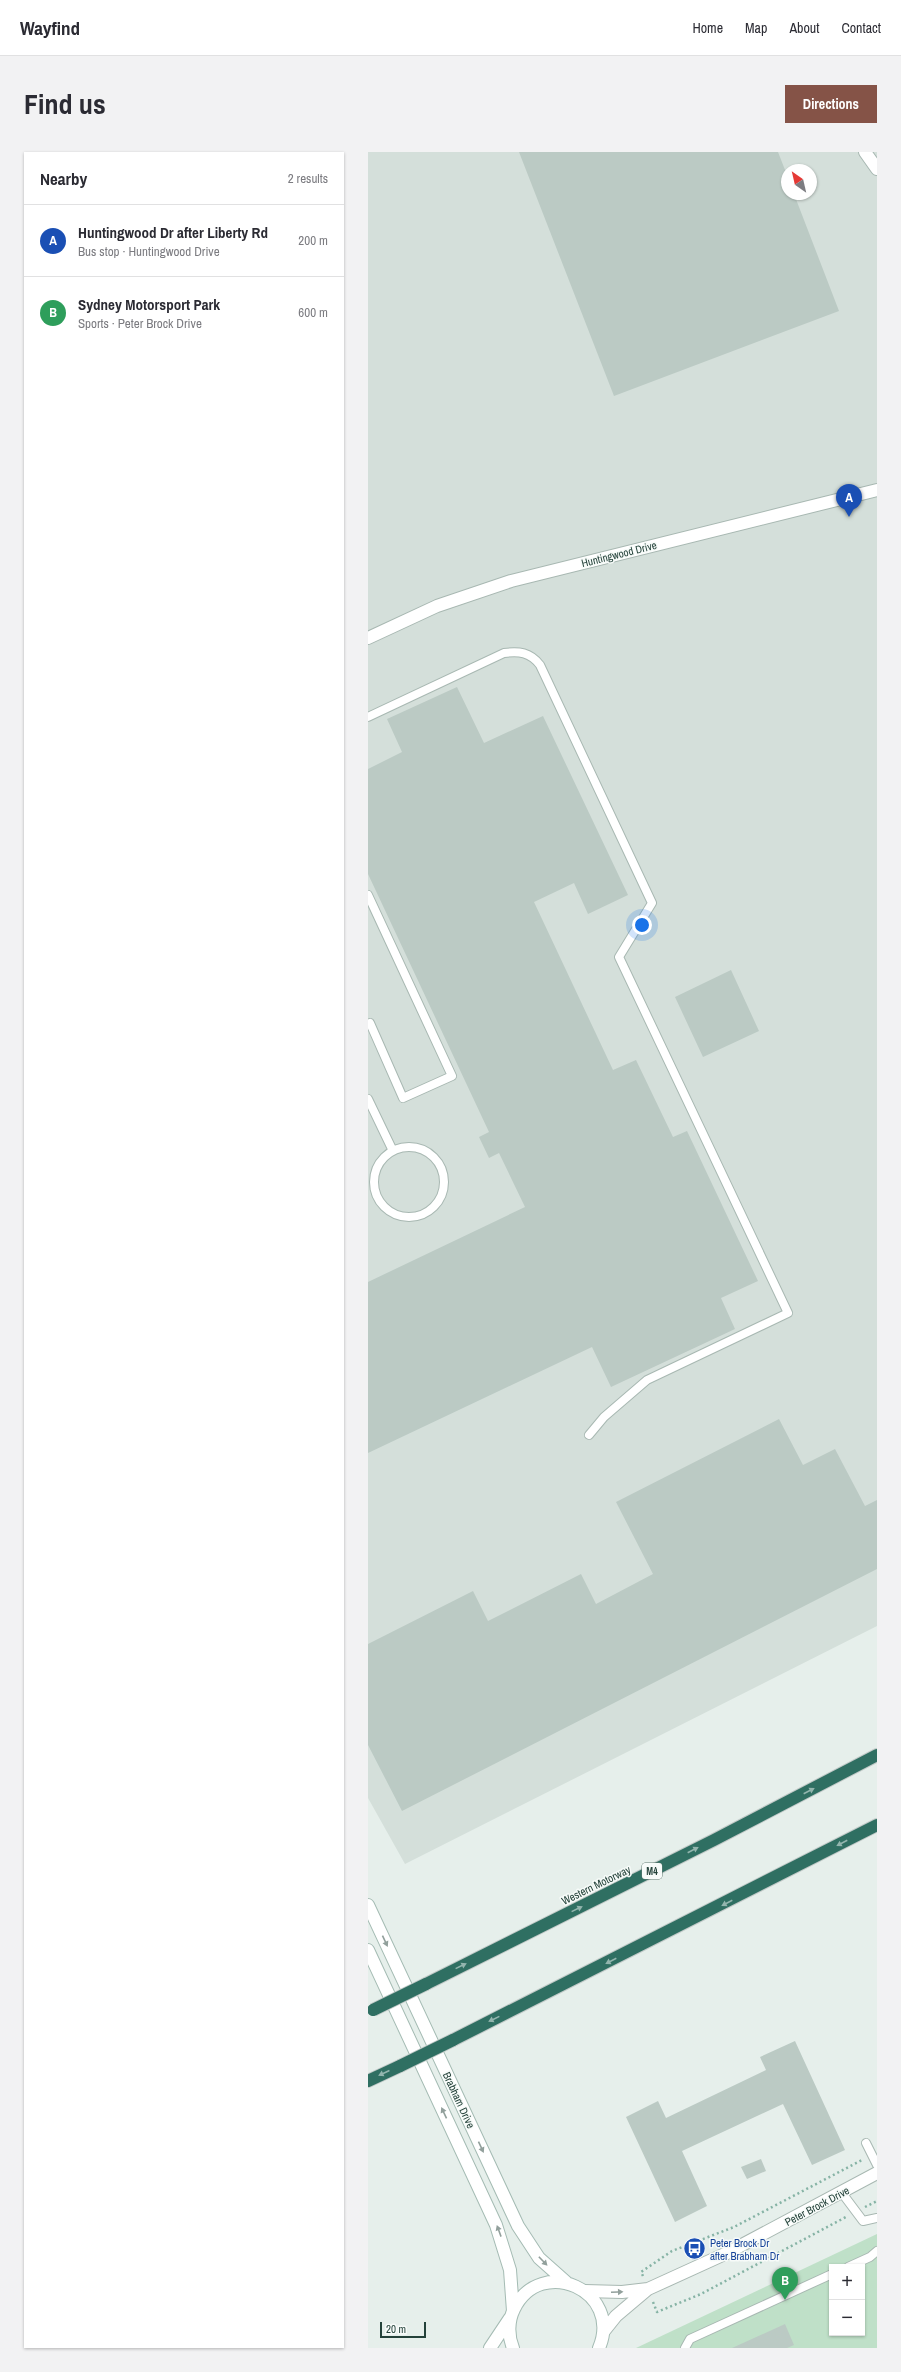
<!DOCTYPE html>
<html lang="en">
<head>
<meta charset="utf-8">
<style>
	:root { --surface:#fff; --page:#f2f2f3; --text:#2b2b33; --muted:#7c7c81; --line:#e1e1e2; --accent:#855347 }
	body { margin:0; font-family:"Archivo Narrow",sans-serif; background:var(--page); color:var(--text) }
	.controls { position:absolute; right:12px; bottom:12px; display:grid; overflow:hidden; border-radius:0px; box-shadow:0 1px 3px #0004 }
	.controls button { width:36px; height:36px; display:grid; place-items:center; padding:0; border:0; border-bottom:1px solid var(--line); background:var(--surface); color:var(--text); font:20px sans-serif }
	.compass { position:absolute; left:413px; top:12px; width:36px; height:36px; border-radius:50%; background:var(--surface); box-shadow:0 1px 3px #0004; rotate:326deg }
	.scale { position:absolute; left:12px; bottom:10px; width:46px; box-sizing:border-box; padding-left:4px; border:2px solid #24423a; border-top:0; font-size:11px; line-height:14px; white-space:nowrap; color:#24423a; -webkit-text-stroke:3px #f7fbf9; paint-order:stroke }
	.you { position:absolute; left:274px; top:773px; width:14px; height:14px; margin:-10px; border:3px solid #fff; border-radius:50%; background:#1a73e8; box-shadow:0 0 0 6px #1a73e833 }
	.badge { display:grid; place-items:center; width:26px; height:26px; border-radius:50%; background:var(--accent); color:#fff; font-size:13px; font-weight:700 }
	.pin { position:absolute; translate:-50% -33px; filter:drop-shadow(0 1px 2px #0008) }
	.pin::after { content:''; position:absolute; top:21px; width:14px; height:12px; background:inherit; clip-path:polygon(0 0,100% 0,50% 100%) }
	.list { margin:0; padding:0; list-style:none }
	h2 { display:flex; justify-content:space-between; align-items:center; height:52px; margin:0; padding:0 16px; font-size:17px }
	h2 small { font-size:13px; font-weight:400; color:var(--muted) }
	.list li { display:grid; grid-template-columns:26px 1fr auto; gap:12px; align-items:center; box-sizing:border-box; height:72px; padding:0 16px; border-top:1px solid var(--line) }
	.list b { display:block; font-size:15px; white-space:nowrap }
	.list p { margin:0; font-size:13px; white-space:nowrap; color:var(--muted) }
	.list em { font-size:13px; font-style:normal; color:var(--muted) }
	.map { position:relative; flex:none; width:509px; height:2196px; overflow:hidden; border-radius:0px }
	header { display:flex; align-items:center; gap:24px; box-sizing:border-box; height:56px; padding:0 20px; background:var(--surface); border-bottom:1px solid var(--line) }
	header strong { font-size:19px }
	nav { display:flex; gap:22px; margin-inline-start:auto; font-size:14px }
	.intro { display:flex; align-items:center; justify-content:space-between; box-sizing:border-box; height:96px; padding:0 24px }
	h1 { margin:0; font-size:28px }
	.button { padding:10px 18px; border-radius:0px; background:var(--accent); color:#fff; font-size:14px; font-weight:700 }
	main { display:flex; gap:24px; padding:0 24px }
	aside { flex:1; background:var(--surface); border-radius:0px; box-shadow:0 1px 3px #0004 }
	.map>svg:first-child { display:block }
</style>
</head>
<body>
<header>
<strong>Wayfind</strong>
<nav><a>Home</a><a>Map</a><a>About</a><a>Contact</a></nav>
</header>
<div class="intro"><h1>Find us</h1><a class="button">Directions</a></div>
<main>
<aside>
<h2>Nearby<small>2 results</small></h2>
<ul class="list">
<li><span class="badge" style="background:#1a4fb4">A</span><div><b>Huntingwood Dr after Liberty Rd</b><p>Bus stop · Huntingwood Drive</p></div><em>200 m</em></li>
<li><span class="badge" style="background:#2e9e5b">B</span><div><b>Sydney Motorsport Park</b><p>Sports · Peter Brock Drive</p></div><em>600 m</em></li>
</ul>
</aside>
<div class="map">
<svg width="509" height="2196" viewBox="0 0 509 2196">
	<rect width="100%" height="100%" fill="#e6efeb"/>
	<path fill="#d4dfda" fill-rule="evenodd" d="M0,0H509V1474L37,1712L0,1646ZM419,18H443V42H419Z"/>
	<path fill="#bfe0c8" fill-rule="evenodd" d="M509,2082V2196H268ZM464,2115H494V2181H464Z"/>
	<path fill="#bbcac4" d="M151,0H410L419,23V42H426L471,159L246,244Z
		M89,535L116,591L175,564L260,743L220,762L206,731L166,750L245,918L268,908L305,985L319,979L390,1129L353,1146L367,1177L243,1235L224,1195L0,1301V1130L157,1055L131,1001L121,1006L111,985L121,980L0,722V617L34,600L19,567Z
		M363,818L391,879L335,905L307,845Z
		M411,1267L435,1313L467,1297L497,1354L509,1348V1417L34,1659L0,1593V1492L105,1439L120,1469L213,1422L228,1452L285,1422L248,1350Z
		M427,1889L477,1998L444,2013L415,1952L314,1999L339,2054L307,2070L258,1965L290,1949L298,1966L398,1918L392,1905Z
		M393,2007L398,2019L379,2027L373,2015Z
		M417,2172L426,2193L419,2196H364Z"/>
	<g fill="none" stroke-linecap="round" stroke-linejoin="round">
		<defs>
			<path id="lane" d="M0,565L136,501C151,499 162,500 172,513L284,751L251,805L420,1161L279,1228L236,1265L221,1283
				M0,743L84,924L35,946L2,871L0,872
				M0,947L25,999
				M6 1030a35 35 0 1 1 70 0a35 35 0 1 1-70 0Z
				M498,1991L509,2013
				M474,2041L495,2069L509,2066
				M480,2115L502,2105L509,2099
				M317,2196L322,2187L464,2122"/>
			<path id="street" d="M497,0L509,17
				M0,486L69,454L143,429L509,338
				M217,2139L254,2140L280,2137
				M236,2179L248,2164L280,2137L359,2101L509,2021"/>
			<path id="secondary" d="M0,1753L150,2074L171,2106L198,2130
				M0,1798L128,2073L142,2118L145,2159
				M122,2196L142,2166
				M145,2196C140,2184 140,2169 146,2157C173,2102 255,2139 231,2196"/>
			<path id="highway" d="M58,1832L346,1688L509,1603
				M85,1888L509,1673
				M0,1929L32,1914"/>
		</defs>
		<use href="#lane" stroke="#a8b8b2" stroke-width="10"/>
		<use href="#street" stroke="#a8b8b2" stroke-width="14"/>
		<use href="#secondary" stroke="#a4bbb3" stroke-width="14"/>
		<use href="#highway" stroke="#c2cac8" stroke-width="14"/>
		<path stroke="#86b3a5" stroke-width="2.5" stroke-dasharray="2 3" stroke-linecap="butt" d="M497,2055L509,2049
			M275,2124L273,2120L304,2099L366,2075L494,2008
			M285,2150L289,2160L333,2142L478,2065"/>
		<use href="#lane" stroke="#fff" stroke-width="8"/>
		<use href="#street" stroke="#fff" stroke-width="12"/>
		<use href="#secondary" stroke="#fff" stroke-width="12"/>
		<use href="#highway" stroke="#2f6f62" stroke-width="12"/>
		<defs>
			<path id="highway-bridge" d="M5,1858L58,1832
				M32,1914L85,1888"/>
		</defs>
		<use href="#highway-bridge" stroke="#c2cac8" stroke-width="14" stroke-linecap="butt"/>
		<use href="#highway-bridge" stroke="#2f6f62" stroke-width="12"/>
	</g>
	<defs><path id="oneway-solid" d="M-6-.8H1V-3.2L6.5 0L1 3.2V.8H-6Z"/></defs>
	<g fill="#93b5ae">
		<use href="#oneway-solid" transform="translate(441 1639) rotate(-27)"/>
		<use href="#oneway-solid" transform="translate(474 1691) rotate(152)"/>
		<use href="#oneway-solid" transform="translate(325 1698) rotate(-27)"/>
		<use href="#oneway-solid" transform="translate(359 1751) rotate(153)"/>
		<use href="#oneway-solid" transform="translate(209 1757) rotate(-26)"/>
		<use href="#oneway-solid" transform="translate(243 1809) rotate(153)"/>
		<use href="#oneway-solid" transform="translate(93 1814) rotate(-26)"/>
		<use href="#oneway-solid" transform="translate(126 1867) rotate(154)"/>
		<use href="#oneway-solid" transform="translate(16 1921) rotate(155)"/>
	</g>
	<g fill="#92a09c">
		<use href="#oneway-solid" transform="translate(17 1789) rotate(65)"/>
		<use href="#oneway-solid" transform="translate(76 1961) rotate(-115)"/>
		<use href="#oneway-solid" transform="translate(113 1995) rotate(65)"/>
		<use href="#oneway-solid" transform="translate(131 2079) rotate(-110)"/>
		<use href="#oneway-solid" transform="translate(175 2109) rotate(46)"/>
		<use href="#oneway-solid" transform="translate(249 2140) rotate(-2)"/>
	</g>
	<defs>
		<symbol id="bus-disc" viewBox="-11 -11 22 22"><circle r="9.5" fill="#1a4fb4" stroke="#f7fbf9"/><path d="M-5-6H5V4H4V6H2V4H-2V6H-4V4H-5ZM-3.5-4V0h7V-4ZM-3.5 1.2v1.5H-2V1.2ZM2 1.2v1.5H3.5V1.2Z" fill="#fff"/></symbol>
	</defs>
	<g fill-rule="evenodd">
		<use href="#bus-disc" x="314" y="2084" width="25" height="25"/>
	</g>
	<g text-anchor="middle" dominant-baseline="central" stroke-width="3" stroke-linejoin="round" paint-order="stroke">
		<rect fill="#f7fbf9" stroke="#637a73" stroke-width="1" x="274" y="1711" width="20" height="16" rx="3"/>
		<g font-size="10" font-weight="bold" fill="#24423a">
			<text x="284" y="1719">M4</text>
		</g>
		<g font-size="11" fill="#24423a" stroke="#f7fbf9">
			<text transform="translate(251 402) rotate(-14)">Huntingwood Drive</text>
			<text transform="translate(228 1733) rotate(-26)">Western Motorway</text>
			<text transform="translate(91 1948) rotate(65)">Brabham Drive</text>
			<text transform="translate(449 2054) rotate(-28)">Peter Brock Drive</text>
		</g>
		<g font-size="11" fill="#164399" stroke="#f7fbf9" text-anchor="start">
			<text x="342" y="2091">Peter Brock Dr<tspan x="342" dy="13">after Brabham Dr</tspan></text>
		</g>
	</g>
</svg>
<div class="controls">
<button>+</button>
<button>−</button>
</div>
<svg class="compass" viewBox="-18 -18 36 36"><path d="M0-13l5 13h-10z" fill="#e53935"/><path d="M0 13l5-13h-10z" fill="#7c7c81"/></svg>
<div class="scale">20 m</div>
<div class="you"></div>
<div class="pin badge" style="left:481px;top:365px;background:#1a4fb4">A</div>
<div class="pin badge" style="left:417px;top:2148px;background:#2e9e5b">B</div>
</div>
</main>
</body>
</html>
